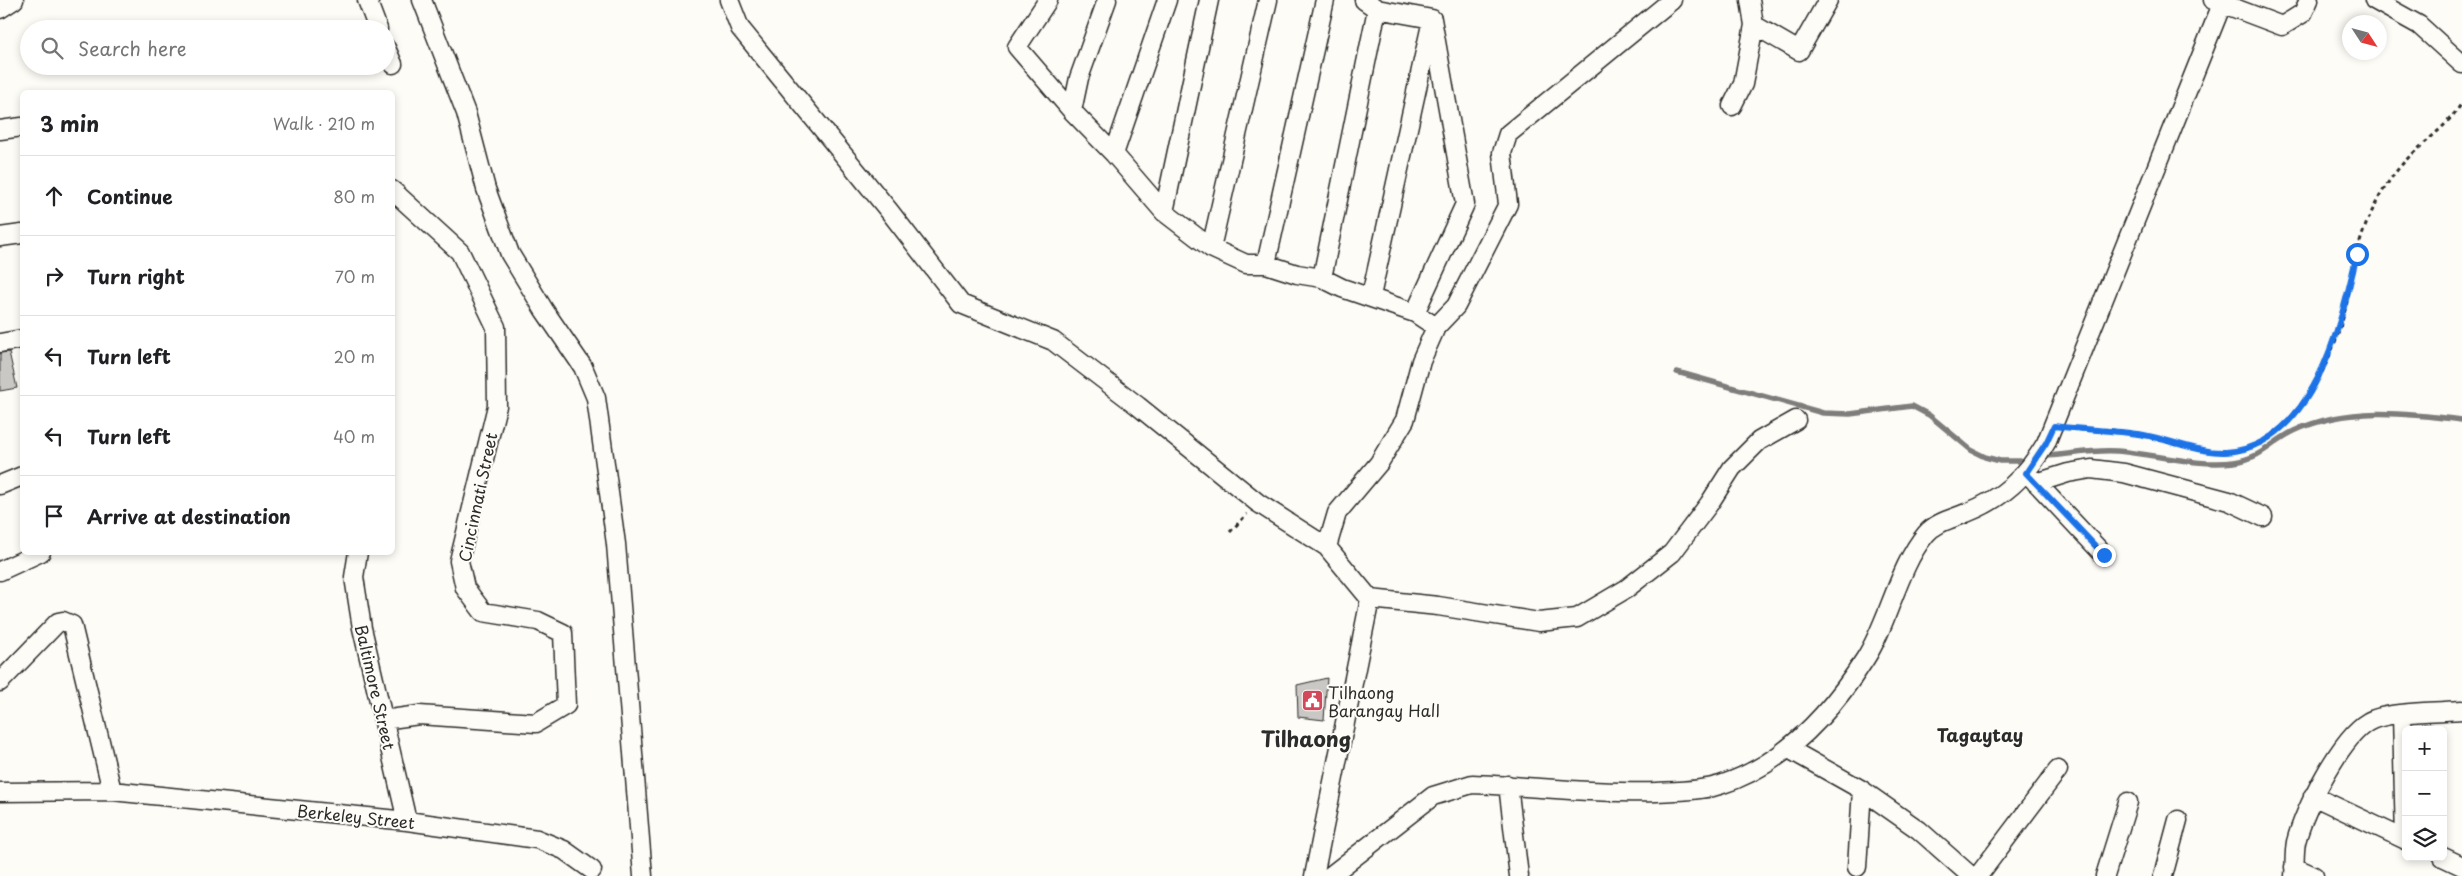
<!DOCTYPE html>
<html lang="en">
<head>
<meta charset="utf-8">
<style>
	:root { --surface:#fff; --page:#f2f2f2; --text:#202124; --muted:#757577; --line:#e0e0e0 }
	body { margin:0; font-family:"Playpen Sans",sans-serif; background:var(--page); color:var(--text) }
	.controls { position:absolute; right:15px; bottom:15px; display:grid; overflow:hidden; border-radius:8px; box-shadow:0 2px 8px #0003 }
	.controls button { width:45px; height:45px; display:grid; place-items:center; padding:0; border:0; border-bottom:1px solid var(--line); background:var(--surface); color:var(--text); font:25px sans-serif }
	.compass { position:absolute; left:2342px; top:15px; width:45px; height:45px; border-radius:50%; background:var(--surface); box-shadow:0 2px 8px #0003; rotate:126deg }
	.stop { position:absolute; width:15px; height:15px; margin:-11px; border:4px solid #1a73e8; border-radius:50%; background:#fff }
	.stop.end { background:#1a73e8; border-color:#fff; box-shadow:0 1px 5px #0008 }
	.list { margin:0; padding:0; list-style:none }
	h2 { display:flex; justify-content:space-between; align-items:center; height:65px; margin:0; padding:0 20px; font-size:21px }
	h2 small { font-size:16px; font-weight:400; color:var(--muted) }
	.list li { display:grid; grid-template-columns:32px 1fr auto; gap:15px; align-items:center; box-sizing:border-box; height:80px; padding:0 20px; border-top:1px solid var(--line) }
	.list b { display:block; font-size:19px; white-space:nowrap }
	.list em { font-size:16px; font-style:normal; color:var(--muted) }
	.icon { flex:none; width:28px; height:28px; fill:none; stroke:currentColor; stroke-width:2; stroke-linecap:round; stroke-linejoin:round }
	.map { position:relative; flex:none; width:2462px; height:876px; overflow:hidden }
	.search { position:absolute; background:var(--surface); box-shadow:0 2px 8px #0003; left:20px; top:20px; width:375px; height:55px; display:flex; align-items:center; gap:12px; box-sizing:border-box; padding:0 18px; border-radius:28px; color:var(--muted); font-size:19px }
	.panel { position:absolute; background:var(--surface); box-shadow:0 2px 8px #0003; left:20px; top:90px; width:375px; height:465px; border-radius:8px }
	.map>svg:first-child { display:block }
</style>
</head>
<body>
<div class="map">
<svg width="2462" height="876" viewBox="0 0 2462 876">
	<rect width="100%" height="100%" fill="#fdfcf7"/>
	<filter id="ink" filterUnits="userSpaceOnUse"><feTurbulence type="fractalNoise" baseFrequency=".02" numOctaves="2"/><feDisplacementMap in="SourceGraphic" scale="10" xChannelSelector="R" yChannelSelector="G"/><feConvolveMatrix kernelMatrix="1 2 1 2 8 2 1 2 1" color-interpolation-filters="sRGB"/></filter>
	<g filter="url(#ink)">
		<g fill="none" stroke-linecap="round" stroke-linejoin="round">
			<path stroke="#7e7d7b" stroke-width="5.5" d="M1677,372L1823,413L1850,414L1912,406L1929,415L1971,450L1985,457L2000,461H2020
				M2045,456C2068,455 2094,449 2117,451C2154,454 2198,467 2234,462C2262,458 2271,442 2294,431C2347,406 2406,413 2462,420"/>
		</g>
		<path fill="#c9c8c4" stroke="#2b2b2b" d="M9,352L17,388L0,391V353Z
			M1327,678L1324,720L1298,717L1297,685Z"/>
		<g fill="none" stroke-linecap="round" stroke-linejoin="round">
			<defs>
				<path id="minor" d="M367,0L378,29
					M422,0L466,113L486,189L510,254L544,310L583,367L596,398L616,544L643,876
					M729,0L740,28L890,212L961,304L1053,341L1138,406L1258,503L1327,547L1370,599L1438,606L1539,622L1577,618L1626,589L1672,553L1709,504L1732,468L1759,441L1796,420
					M1048,0L1017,47L1072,111L1114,154L1164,212L1211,248L1246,264H1266L1297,274L1322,278L1342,288L1415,313L1436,327
					M1364,0L1377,9L1432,19
					M2213,0L2282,26L2303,13L2309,0
					M2374,0L2419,25L2462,64
					M0,9L14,0
					M1754,25L1799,51L1828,0
					M386,48L393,64
					M1732,106L1743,84L1754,25L1750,0
					M1072,111L1079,78L1107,0
					M0,130L22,127
					M1114,154L1167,0
					M1164,212L1209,0
					M0,237L22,234
					M1211,248L1268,0
					M1266,264L1325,0
					M1322,278L1377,9
					M1371,296L1430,29
					M1415,313L1465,204L1432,19
					M0,343L22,339
					M2029,475L2104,555
					M2036,483L2068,473L2091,469L2124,473L2229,501L2263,517
					M0,485L22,476
					M1327,547L1337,513L1379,463L1405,420L1421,361L1436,327L1456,306L1508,204L1502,153L1508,134L1672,0
					M358,552L354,577L362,628L407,821
					M0,571L41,552
					M0,682L58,622L63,621L72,625L112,791
					M2402,714L2405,840
					M383,720L419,715L536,723L566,705L563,633L538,621L483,612L465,588L459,561L497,406L496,327L460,252L392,190
					M1789,749L1862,790L1919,830L1971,876
					M1508,785L1519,876
					M0,792L112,791L407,821L537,839L564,850L592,870
					M2313,796L2406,840
					M2443,857L2462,866
					M1857,867L1862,790
					M2294,867L2314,876
					M1314,876L1370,599
					M1330,876L1433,796L1472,784C1533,786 1595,794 1657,792C1677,791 1700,791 1720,785C1784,765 1830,714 1865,659C1889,622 1898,567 1926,534C1936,522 1952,519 1966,513C2002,499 2026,477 2046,443L2222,4
					M1978,876L2058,770
					M2105,876L2128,802
					M2163,876L2178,820
					M2294,876C2295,865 2294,853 2296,842C2304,811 2340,738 2368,722C2385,711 2440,712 2462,710"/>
			</defs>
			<use href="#minor" stroke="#2b2b2b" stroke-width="21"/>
			<path stroke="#2b2b2b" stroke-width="3" stroke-dasharray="4 4" stroke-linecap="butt" d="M2071,428C2091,431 2112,429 2131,433C2163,438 2192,452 2224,452C2284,452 2320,383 2338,334C2351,297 2352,256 2368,220C2378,197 2391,175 2409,157C2428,139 2447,126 2462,103
				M1230,532L1247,514"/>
			<use href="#minor" stroke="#fdfcf7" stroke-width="18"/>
		</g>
	</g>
	<g fill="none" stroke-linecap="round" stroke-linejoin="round" filter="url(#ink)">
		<path stroke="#1a73e8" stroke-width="6" d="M2104,555L2026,473L2046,443L2054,426C2084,430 2115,430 2144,435C2171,440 2198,453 2226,452C2314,446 2341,323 2357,254"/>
	</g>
	<defs>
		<symbol id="civic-square" viewBox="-11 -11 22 22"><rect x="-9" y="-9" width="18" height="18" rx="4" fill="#d1495b" stroke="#fdfcf7"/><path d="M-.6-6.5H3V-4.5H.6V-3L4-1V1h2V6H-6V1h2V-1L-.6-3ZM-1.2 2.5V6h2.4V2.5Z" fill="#fff"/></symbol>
	</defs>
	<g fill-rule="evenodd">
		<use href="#civic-square" x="1300" y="688" width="25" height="25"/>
	</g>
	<g text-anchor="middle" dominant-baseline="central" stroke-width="4" stroke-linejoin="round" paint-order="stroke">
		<g font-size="16" fill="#2b2b2b" stroke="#fdfcf7">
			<text transform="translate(477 497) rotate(-78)">Cincinnati Street</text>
			<text transform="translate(376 687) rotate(77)">Baltimore Street</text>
			<text transform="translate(356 816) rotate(6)">Berkeley Street</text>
		</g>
		<g font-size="16" fill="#2b2b2b" stroke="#fdfcf7" text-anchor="start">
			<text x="1328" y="692">Tilhaong<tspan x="1328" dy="18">Barangay Hall</tspan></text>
		</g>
		<g font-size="18" font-weight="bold" fill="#2b2b2b" stroke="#fdfcf7">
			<text x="1980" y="734">Tagaytay</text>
		</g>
		<g font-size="21" font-weight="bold" fill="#2b2b2b" stroke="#fdfcf7">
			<text x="1306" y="738">Tilhaong</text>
		</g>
	</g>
</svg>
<div class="controls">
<button>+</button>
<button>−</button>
<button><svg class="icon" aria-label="layers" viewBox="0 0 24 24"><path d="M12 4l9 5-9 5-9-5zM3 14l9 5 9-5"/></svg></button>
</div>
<svg class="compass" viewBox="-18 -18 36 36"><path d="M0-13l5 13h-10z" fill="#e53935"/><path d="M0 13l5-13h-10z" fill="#757577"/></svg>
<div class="stop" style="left:2357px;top:254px"></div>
<div class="stop end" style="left:2104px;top:555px"></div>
<div class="search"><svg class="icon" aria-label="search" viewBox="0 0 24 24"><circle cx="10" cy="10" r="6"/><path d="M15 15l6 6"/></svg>Search here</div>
<section class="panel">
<h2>3 min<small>Walk · 210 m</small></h2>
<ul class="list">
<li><svg class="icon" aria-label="ahead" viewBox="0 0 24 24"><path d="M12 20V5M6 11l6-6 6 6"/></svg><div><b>Continue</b></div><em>80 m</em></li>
<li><svg class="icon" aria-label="right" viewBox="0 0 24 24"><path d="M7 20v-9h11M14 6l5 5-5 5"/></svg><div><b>Turn right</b></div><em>70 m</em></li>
<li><svg class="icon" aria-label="left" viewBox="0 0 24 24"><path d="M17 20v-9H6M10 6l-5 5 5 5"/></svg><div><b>Turn left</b></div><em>20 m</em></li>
<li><svg class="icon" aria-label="left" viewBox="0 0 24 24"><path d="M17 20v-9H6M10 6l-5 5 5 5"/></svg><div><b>Turn left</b></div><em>40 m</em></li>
<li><svg class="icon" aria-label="arrive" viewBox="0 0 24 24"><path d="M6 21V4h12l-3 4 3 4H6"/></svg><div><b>Arrive at destination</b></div></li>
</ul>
</section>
</div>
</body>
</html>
